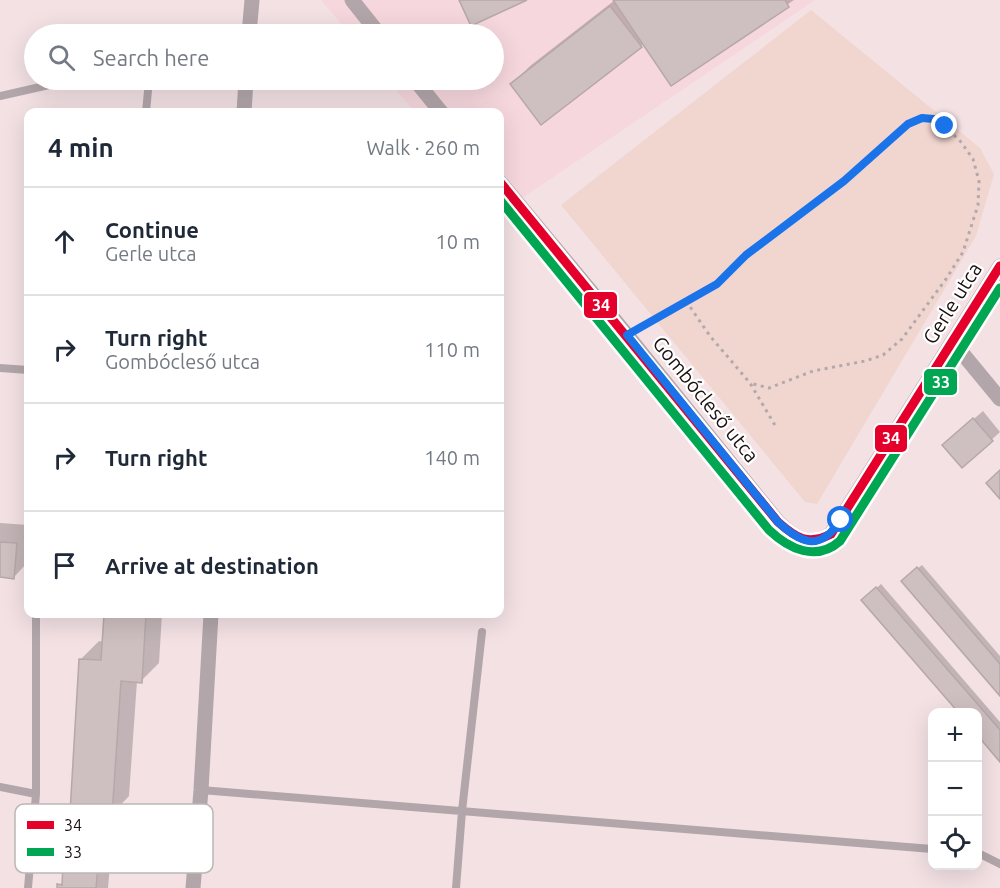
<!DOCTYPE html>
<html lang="en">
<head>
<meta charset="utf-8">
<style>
	:root { --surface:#fff; --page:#f2f2f3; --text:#1f2937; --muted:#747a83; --line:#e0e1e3 }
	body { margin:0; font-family:Ubuntu,sans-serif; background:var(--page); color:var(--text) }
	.controls { position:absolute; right:18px; bottom:18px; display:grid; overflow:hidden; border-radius:12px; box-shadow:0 6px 24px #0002 }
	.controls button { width:54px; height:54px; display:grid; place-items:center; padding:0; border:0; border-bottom:2px solid var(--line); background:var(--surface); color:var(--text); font:30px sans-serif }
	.stop { position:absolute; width:18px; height:18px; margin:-14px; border:4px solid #1a73e8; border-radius:50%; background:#fff }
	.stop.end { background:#1a73e8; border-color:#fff; box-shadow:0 2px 6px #0008 }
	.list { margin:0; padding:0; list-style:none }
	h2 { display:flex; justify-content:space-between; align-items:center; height:78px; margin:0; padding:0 24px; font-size:26px }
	h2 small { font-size:20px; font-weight:400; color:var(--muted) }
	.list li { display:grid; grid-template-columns:39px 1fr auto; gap:18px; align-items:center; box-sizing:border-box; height:108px; padding:0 24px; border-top:2px solid var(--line) }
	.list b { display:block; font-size:22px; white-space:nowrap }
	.list p { margin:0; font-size:20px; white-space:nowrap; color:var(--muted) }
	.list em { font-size:20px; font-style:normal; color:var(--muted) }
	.icon { flex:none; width:33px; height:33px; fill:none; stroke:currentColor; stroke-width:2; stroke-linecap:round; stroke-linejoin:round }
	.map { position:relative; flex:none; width:1000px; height:888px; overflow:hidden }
	.search { position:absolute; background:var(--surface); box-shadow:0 6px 24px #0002; left:24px; top:24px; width:480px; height:66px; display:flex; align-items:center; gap:15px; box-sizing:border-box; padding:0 21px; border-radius:33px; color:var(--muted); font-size:22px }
	.panel { position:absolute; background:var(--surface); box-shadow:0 6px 24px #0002; left:24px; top:108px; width:480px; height:510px; border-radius:12px }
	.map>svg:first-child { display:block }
</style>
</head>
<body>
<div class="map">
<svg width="1000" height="888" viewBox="0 0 1000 888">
	<rect width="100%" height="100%" fill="#f3e1e4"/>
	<path fill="#f6d7dd" d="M321,0H815L500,213V112H415L387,80H494V34H350Z"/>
	<path fill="#f1d6cf" d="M811,10L980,148L994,174L976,236L817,504L805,502L561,205Z"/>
	<path fill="#0003" d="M615,0H794L672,84L644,43L641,46L512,84L530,66Z
		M983,411L1000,432L963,466L953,437Z
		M0,523L28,525V562L14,577L0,576Z
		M922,565L1000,656V694L907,577Z
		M881,584L1000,722V759L978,733V712H959L863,600Z
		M105,614H162L159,663L141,681H137L129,796L112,814L81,659L99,641L104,642Z
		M78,851L111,853L108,888H58L64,880L65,865Z"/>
	<path fill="#cebfc0" stroke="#b6a8a9" stroke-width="1.5" d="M459,0H527L471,26Z
		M613,0H785L789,7L671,86Z
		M610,6L642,47L541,125L510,84Z
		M973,418L993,441L962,468L942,445Z
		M1000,470V499L986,483Z
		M0,542L17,543L14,579L0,577Z
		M917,567L1000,664V696L901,581Z
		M876,587L1000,730V762L978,736V712H958L861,600Z
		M104,614H146L142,683L121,681L112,816L70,813L79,659L101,660Z
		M63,864L98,866L96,888H57V884L62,885Z"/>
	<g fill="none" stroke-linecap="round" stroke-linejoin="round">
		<path stroke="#b3a9ac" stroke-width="3" stroke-dasharray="3 4.5" stroke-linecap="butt" d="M686,301L710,336L750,383L776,427
			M641,327L717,284L746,255L844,181L908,124L922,118L934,119L945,126L961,142L973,159L979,181L978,205L963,252L946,279L902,339L883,355L865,361L813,371L769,388L750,383"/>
		<path stroke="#b2a6ab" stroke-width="8" d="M0,96L71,80
			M146,112L149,80
			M0,368L28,370
			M0,787L36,794
			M201,790L932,849
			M978,853L1000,864
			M28,888L36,794V614
			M456,888L462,811L482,632"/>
		<path stroke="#b2a6ab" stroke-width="15" d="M352,0L379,34
			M249,34L252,0
			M415,80L441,112
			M244,112L246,80
			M500,182L627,335L778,522C795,538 809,548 831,534L1000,266
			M953,342L1000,399
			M193,888L201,790L211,614"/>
		<defs>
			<path id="bus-1" d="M500,182L778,522C796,538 808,546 831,534L1000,266"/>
			<path id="bus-2" d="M500,200L769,530C789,549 816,562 840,541L1000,288"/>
		</defs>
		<use href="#bus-1" stroke="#fff" stroke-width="14"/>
		<use href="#bus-2" stroke="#fff" stroke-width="14"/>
		<use href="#bus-1" stroke="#e4002b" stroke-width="9"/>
		<use href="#bus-2" stroke="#00a651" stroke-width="9"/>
	</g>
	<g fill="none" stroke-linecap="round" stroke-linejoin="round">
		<path stroke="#1a73e8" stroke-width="8" d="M841,520C820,551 803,545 778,522L627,335L717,284L746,255L844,181L908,124L922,118L934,119L945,126"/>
	</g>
	<g text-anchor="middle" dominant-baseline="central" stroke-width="4.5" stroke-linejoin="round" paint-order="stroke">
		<g font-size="20" fill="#1a0f11" stroke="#fff">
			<text transform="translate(952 303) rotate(-58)">Gerle utca</text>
			<text transform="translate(706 399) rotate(51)">Gombócleső utca</text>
		</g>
	</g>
	<rect x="15" y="804" width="198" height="69" rx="9" fill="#fff" stroke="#bab7b8" stroke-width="1.5"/>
	<rect x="27" y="821" width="27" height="8" fill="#e4002b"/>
	<rect x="27" y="848" width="27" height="8" fill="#00a651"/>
	<g font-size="16" fill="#1a0f11">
		<text x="64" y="831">34</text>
		<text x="64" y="858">33</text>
	</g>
	<g stroke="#fff" stroke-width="2">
		<rect x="583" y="291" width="35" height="28" rx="6" fill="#e4002b"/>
		<rect x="923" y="368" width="35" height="28" rx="6" fill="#00a651"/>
		<rect x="874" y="424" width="34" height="29" rx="6" fill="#e4002b"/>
	</g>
	<g font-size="16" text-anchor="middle" font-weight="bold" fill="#fff">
		<text x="601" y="311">34</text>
		<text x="941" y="388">33</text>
		<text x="891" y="444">34</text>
	</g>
</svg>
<div class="controls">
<button>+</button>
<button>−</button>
<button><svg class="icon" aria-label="locate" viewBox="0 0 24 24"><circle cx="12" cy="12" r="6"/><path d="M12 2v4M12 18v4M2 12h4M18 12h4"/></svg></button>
</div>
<div class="stop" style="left:841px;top:520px"></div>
<div class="stop end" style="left:945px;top:126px"></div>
<div class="search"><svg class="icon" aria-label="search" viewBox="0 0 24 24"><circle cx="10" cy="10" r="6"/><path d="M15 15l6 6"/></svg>Search here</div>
<section class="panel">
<h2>4 min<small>Walk · 260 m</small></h2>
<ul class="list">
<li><svg class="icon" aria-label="ahead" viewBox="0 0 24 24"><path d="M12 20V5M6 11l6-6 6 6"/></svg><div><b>Continue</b><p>Gerle utca</p></div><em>10 m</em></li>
<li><svg class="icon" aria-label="right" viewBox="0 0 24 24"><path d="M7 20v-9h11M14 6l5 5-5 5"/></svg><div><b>Turn right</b><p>Gombócleső utca</p></div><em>110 m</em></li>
<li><svg class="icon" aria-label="right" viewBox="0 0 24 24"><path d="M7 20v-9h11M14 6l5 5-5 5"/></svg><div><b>Turn right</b></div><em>140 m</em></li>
<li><svg class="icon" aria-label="arrive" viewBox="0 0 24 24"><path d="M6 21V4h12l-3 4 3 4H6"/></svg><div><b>Arrive at destination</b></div></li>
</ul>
</section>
</div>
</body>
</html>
